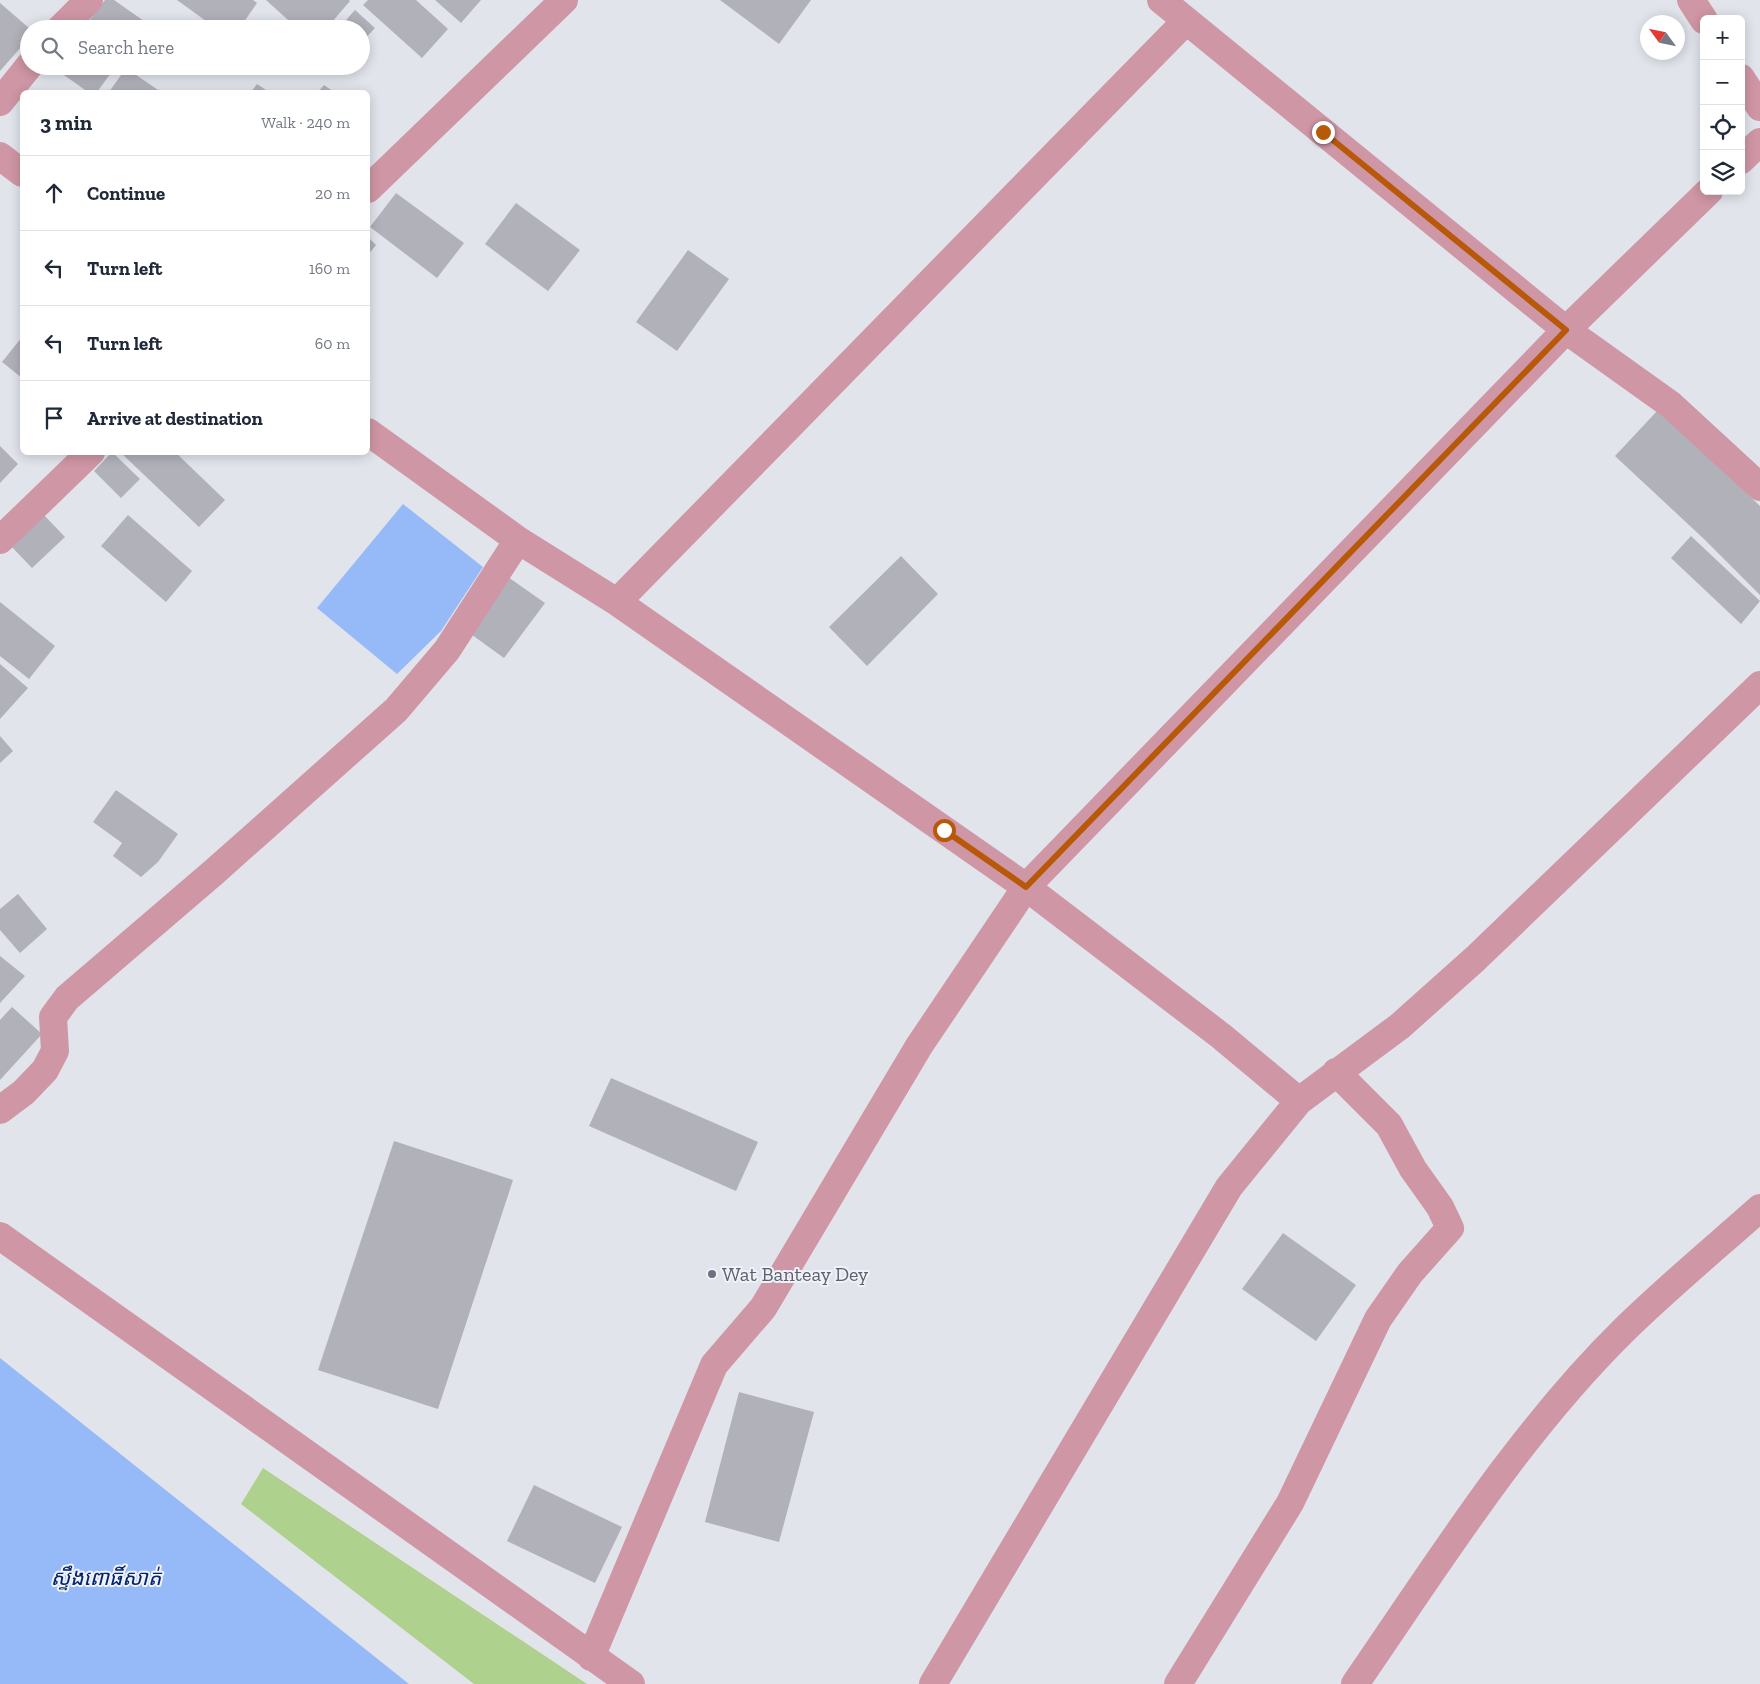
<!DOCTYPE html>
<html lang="en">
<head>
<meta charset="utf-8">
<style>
	:root { --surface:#fff; --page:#f6f6f7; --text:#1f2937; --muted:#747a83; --line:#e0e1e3 }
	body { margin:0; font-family:"Zilla Slab","Noto Sans Khmer",serif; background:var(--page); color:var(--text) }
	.controls { position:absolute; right:15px; top:15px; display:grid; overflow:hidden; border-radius:8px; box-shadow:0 2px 12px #0003 }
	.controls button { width:45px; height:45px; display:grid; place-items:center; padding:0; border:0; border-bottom:1px solid var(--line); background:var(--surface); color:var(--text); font:25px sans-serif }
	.compass { position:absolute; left:1640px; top:15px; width:45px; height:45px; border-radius:50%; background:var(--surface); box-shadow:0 2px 12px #0003; rotate:303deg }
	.stop { position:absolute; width:15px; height:15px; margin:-11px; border:4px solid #b75909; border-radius:50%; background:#fff }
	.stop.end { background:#b75909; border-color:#fff; box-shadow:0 1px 5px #0008 }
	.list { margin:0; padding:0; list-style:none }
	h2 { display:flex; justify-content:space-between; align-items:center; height:65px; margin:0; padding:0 20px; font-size:21px }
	h2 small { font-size:16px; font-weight:400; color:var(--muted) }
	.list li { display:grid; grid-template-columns:32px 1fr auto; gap:15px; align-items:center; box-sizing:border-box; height:75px; padding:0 20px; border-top:1px solid var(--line) }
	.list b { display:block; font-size:19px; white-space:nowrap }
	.list em { font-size:16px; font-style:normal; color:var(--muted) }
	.icon { flex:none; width:28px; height:28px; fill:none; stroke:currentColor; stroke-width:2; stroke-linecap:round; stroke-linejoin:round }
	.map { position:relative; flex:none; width:1760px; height:1684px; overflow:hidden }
	.search { position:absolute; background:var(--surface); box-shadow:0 2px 12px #0003; left:20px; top:20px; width:350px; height:55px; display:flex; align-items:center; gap:12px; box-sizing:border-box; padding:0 18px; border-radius:28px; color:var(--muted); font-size:19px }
	.panel { position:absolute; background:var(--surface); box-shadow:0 2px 12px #0003; left:20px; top:90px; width:350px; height:365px; border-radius:8px }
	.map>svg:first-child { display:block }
</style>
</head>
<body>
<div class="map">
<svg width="1760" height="1684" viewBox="0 0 1760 1684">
	<rect width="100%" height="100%" fill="#e2e4ec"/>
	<path fill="#aed18e" d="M263,1468L587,1684H474L241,1504Z"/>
	<path fill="#96b9f7" d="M403,504L483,567L441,631L397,674L317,608Z
		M0,1357V1358L409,1684H0Z"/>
	<path fill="#b0b1b9" d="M105,0H114L151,26L149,29H91L86,25Z
		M177,0H253L257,3L239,29H217Z
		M266,0H349L350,1L326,29H298Z
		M368,0H416L448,29L422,58L363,5Z
		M435,0H481L461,23Z
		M720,0H811L779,44Z
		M0,3L29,28V38L0,71Z
		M355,10L375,28L361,43V29H338Z
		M51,66H116L97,92H88Z
		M126,68L161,92H109Z
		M257,84L269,92H251Z
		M324,85L334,92H318Z
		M396,193L464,243L437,278L370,227Z
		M516,203L580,250L548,291L485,244Z
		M368,237L376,245L368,255Z
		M688,250L729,279L677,351L636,322Z
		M22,337V378L2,362Z
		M1658,410L1760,506V595L1704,539L1615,456Z
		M0,446L18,464L0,483Z
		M112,452L140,479L121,498L94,471Z
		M120,452H175L225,500L199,527Z
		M42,513L65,537L32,568L9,544Z
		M128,515L192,571L166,602L101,546Z
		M1691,536L1760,601L1741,624L1671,558Z
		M901,556L938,594L867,666L829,627Z
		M508,577L545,603L504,658L468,632Z
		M0,602L55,646L29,679L0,656Z
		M0,664L28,688L0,719Z
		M0,736L13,751L0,763Z
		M116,790L178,834L158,862L141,877L113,856L122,843L93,822Z
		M18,894L47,929L20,953L0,930V909Z
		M0,956L25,976L0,1003Z
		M12,1007L42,1034L0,1080V1020Z
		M611,1078L758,1142L736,1191L589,1126Z
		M394,1141L513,1180L438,1409L318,1370Z
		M1283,1233L1356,1285L1316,1341L1242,1289Z
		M739,1392L814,1412L779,1542L705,1522Z
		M534,1485L622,1527L595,1583L507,1541Z"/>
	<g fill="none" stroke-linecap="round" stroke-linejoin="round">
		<path stroke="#cf96a5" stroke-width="28" d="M1161,0L1566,330L1671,405L1760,487
			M1691,0L1704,20
			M60,29L89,0
			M1741,78L1760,107
			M0,102L29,66
			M0,156L22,173
			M1741,160L1760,142
			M368,189L564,0
			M368,432L518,540L617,602L1026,887L1221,1036L1299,1101
			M0,540L91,452
			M617,602L1186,21
			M0,1110L24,1092L45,1070L55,1051L53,1017L67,998L214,872L396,710L447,650L518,540
			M0,1236L631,1684
			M591,1657L714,1365L763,1308L919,1046L1026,887L1566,330L1709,191
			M933,1684L1229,1187L1299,1101L1400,1026L1475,959L1760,685
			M1178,1684L1290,1503L1378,1319L1410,1273L1450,1228L1440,1207L1413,1169L1389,1125L1336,1072
			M1355,1684C1439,1562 1519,1433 1625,1329C1668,1287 1715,1248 1760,1208"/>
	</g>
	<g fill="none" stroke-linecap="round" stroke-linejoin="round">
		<path stroke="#b75909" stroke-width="6" d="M944,830L1026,887L1566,330L1323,132"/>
	</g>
	<circle fill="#6b7280" stroke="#f0f1f9" stroke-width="2" cx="712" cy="1274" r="5"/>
	<g text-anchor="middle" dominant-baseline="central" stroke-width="4" stroke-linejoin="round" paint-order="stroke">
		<g font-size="20" fill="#5b616d" stroke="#f0f1f9" text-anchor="start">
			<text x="722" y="1274">Wat Banteay Dey</text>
		</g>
		<g font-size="21" font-style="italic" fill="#02256b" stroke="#f0f1f9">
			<text x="106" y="1577">ស្ទឹងពោធិ៍សាត់</text>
		</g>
	</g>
</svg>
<div class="controls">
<button>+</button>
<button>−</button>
<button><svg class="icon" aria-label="locate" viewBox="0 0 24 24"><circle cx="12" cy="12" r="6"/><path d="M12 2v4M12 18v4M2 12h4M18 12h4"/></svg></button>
<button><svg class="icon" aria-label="layers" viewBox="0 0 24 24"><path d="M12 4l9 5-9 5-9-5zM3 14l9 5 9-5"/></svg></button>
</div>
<svg class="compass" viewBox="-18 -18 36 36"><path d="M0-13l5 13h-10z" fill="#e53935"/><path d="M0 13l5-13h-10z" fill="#747a83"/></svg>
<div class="stop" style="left:944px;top:830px"></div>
<div class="stop end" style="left:1323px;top:132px"></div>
<div class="search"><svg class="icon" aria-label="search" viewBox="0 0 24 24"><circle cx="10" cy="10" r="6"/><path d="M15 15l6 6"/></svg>Search here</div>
<section class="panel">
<h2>3 min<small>Walk · 240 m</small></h2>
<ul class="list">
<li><svg class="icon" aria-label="ahead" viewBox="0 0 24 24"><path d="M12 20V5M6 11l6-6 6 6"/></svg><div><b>Continue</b></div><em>20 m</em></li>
<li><svg class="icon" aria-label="left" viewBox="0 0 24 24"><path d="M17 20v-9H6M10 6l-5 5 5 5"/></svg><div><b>Turn left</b></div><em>160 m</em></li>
<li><svg class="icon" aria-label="left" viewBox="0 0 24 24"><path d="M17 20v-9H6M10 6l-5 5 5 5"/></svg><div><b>Turn left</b></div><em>60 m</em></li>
<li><svg class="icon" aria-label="arrive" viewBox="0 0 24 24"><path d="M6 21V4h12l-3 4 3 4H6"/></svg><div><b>Arrive at destination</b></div></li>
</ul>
</section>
</div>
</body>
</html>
